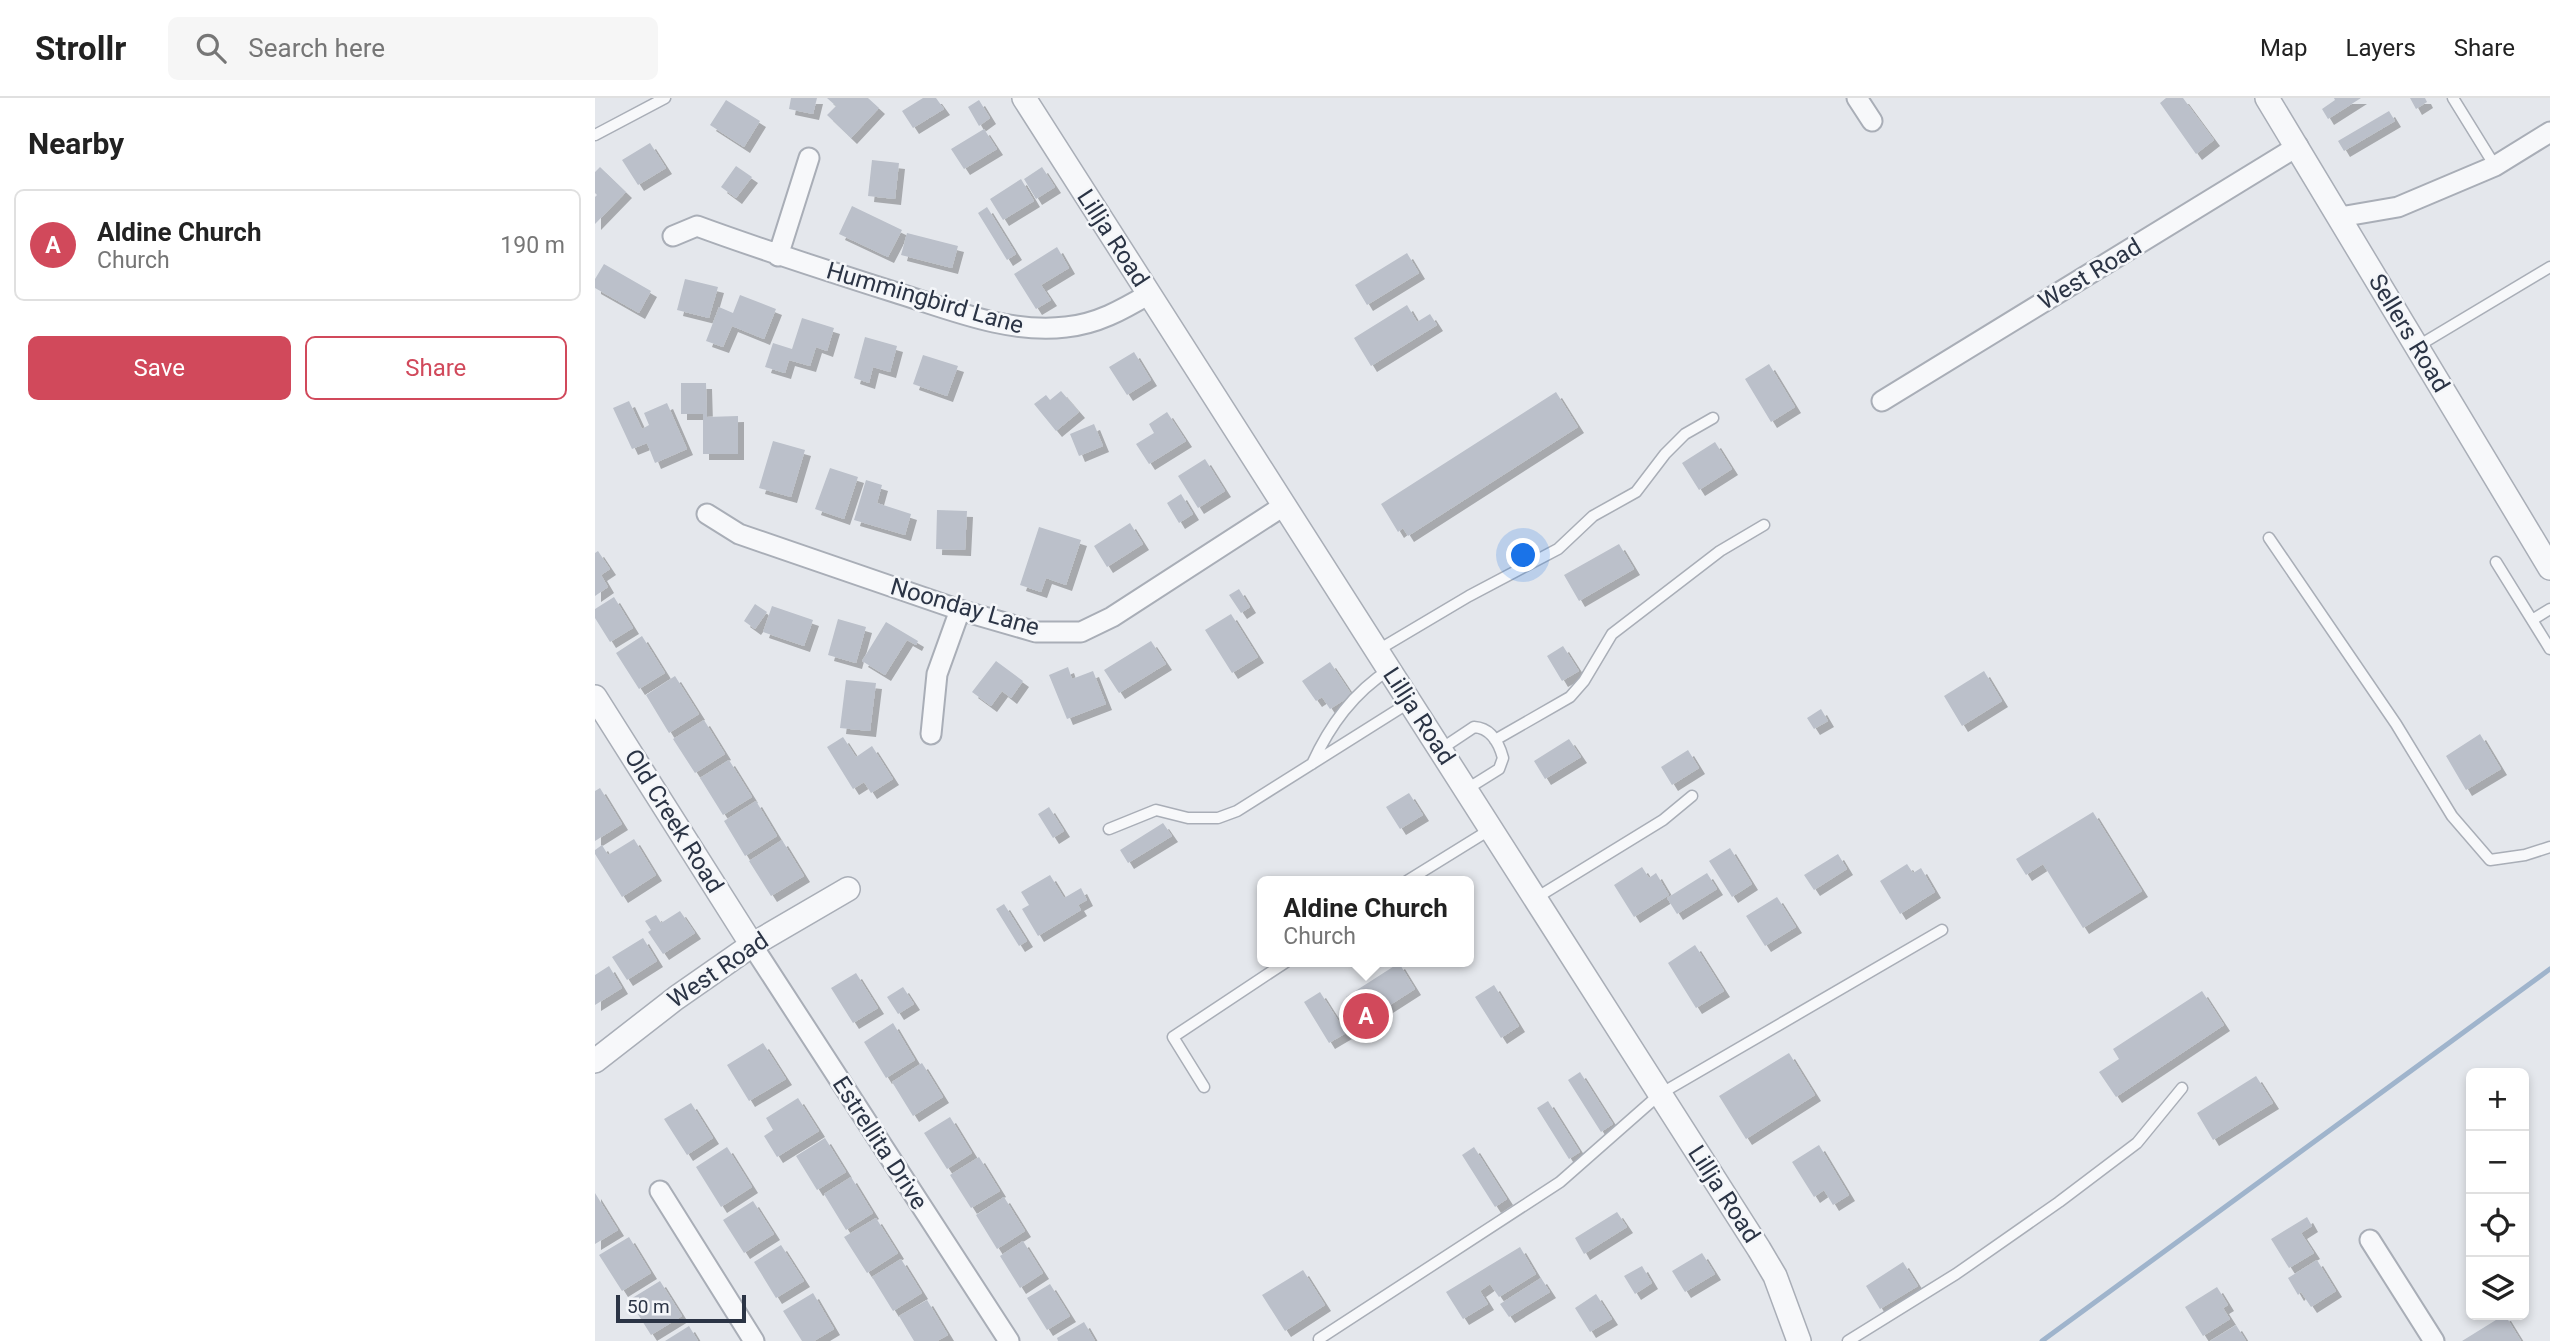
<!DOCTYPE html>
<html lang="en">
<head>
<meta charset="utf-8">
<style>
	:root { --surface:#fff; --page:#f6f6f6; --text:#222; --muted:#767676; --line:#e0e0e0; --accent:#d1495b }
	body { margin:0; font-family:Roboto,sans-serif; background:var(--page); color:var(--text) }
	.controls { position:absolute; right:21px; bottom:21px; display:grid; overflow:hidden; border-radius:10px; box-shadow:0 4px 10px #0003 }
	.controls button { width:63px; height:63px; display:grid; place-items:center; padding:0; border:0; border-bottom:2px solid var(--line); background:var(--surface); color:var(--text); font:35px sans-serif }
	.scale { position:absolute; left:21px; bottom:18px; width:130px; box-sizing:border-box; padding-left:7px; border:4px solid #2b3445; border-top:0; font-size:19px; line-height:24px; white-space:nowrap; color:#2b3445; -webkit-text-stroke:5px #f4f6f9; paint-order:stroke }
	.you { position:absolute; left:929px; top:458px; width:24px; height:24px; margin:-18px; border:5px solid #fff; border-radius:50%; background:#1a73e8; box-shadow:0 0 0 10px #1a73e833 }
	.badge { display:grid; place-items:center; width:46px; height:46px; border-radius:50%; background:var(--accent); color:#fff; font-size:23px; font-weight:700 }
	.pin { position:absolute; translate:-50% -50%; border:4px solid #fff; box-shadow:0 2px 7px #0006 }
	.popup { position:absolute; left:662px; top:778px; width:217px; height:91px; box-sizing:border-box; display:grid; place-content:center; border-radius:10px; background:var(--surface); filter:drop-shadow(0 2px 5px #0005); font-size:23px; white-space:nowrap; color:var(--muted) }
	.popup b { font-size:26px; color:var(--text) }
	.popup::after { content:''; position:absolute; left:50%; top:100%; margin-left:-14px; border:14px solid transparent; border-top-color:var(--surface) }
	.list { margin:0; padding:0; list-style:none }
	h2 { display:flex; justify-content:space-between; align-items:center; height:91px; margin:0; padding:0 28px; font-size:30px }
	h2 small { font-size:23px; font-weight:400; color:var(--muted) }
	.list li { display:grid; grid-template-columns:46px 1fr auto; gap:21px; align-items:center; box-sizing:border-box; height:112px; margin:0 14px 14px; padding:0 14px; border:2px solid var(--line); border-radius:10px }
	.list b { display:block; font-size:26px; white-space:nowrap }
	.list p { margin:0; font-size:23px; white-space:nowrap; color:var(--muted) }
	.list em { font-size:23px; font-style:normal; color:var(--muted) }
	.actions { display:flex; gap:14px; padding:21px 28px }
	.actions a { flex:1; padding:16px 0; border:2px solid var(--accent); border-radius:10px; text-align:center; font-size:24px; color:var(--accent) }
	.actions .main { background:var(--accent); color:#fff }
	.icon { flex:none; width:38px; height:38px; fill:none; stroke:currentColor; stroke-width:2; stroke-linecap:round; stroke-linejoin:round }
	.map { position:relative; flex:none; width:1955px; height:1243px; overflow:hidden }
	header { display:flex; align-items:center; gap:42px; box-sizing:border-box; height:98px; padding:0 35px; background:var(--surface); border-bottom:2px solid var(--line) }
	header strong { font-size:33px }
	nav { display:flex; gap:38px; margin-inline-start:auto; font-size:24px }
	.search { width:490px; height:63px; background:var(--page); display:flex; align-items:center; gap:18px; box-sizing:border-box; padding:0 24px; border-radius:10px; color:var(--muted); font-size:26px }
	main { display:flex }
	aside { flex:1; background:var(--surface) }
	.map>svg:first-child { display:block }
</style>
</head>
<body>
<header>
<strong>Strollr</strong>
<div class="search"><svg class="icon" aria-label="search" viewBox="0 0 24 24"><circle cx="10" cy="10" r="6"/><path d="M15 15l6 6"/></svg>Search here</div>
<nav><a>Map</a><a>Layers</a><a>Share</a></nav>
</header>
<main>
<aside>
<h2>Nearby<small></small></h2>
<ul class="list">
<li><span class="badge">A</span><div><b>Aldine Church</b><p>Church</p></div><em>190 m</em></li>
</ul>
<div class="actions"><a class="main">Save</a><a>Share</a></div>
</aside>
<div class="map">
<svg width="1955" height="1243" viewBox="0 0 1955 1243">
	<defs>
		<filter id="shadow"><feDropShadow dx="6" dy="6" stdDeviation="0" flood-color="#0004"/></filter>
	</defs>
	<rect width="100%" height="100%" fill="#e4e7ec"/>
	<g fill="none" stroke-linecap="round" stroke-linejoin="round">
		<path stroke="#9fb4cc" stroke-width="5" d="M1447,1243L1955,871"/>
	</g>
	<path fill="#bbc0ca" filter="url(#shadow)" d="M196,0H222L218,16L194,11Z
		M232,0H273L284,10L256,40L232,17L241,8Z
		M328,0H341L349,11L318,30L307,13Z
		M1571,0H1588L1619,42L1601,56L1565,5Z
		M1739,0H1766L1733,21L1727,11L1740,2Z
		M1815,0H1830L1832,4L1821,11Z
		M131,2L165,23L149,49L115,27Z
		M384,2L395,20L384,28L373,9Z
		M1794,13L1800,23L1749,53L1743,43Z
		M389,31L402,51L369,71L356,51Z
		M55,45L71,70L43,87L27,62Z
		M277,62L304,65L300,101L273,98Z
		M141,68L157,79L141,100L126,89Z
		M5,69L31,94L0,126V99L2,97L0,95V74Z
		M447,69L460,89L441,101L429,81Z
		M426,81L439,103L408,122L395,101Z
		M257,108L307,132L293,159L244,136Z
		M392,109L421,156L412,162L383,115Z
		M312,135L363,148L357,170L306,157Z
		M462,149L474,170L446,187L456,202L441,211L419,176Z
		M812,155L824,175L772,207L760,187Z
		M9,166L56,193L44,215L0,190V181Z
		M90,181L123,189L114,220L82,212Z
		M145,197L181,211L169,241L137,228L128,249L111,243L124,209L138,215Z
		M812,207L822,224L835,216L842,227L776,268L759,240Z
		M207,220L239,230L232,253L221,249L215,268L194,262L190,275L170,269L178,245L197,251Z
		M270,239L302,248L295,274L278,269L274,285L259,280Z
		M539,254L556,282L532,297L514,269Z
		M328,257L363,268L352,298L318,286Z
		M1174,266L1200,309L1176,324L1150,281Z
		M86,285H111L112,319L143,318V356H108V316H86Z
		M466,293L484,314L461,333L439,306L451,297L455,302Z
		M961,294L983,329L813,438L808,430L803,434L786,406Z
		M34,303L47,331L54,327L49,315L72,305L92,351L60,365L52,345L37,351L18,310Z
		M572,314L591,343L554,366L541,346L559,335L554,326Z
		M499,326L508,348L484,358L475,336Z
		M178,343L210,352L196,399L164,390Z
		M1120,344L1137,371L1104,392L1087,365Z
		M610,361L630,393L603,410L583,378Z
		M235,370L263,379L249,421L220,411Z
		M271,382L287,387L282,405L316,416L310,437L259,422Z
		M586,396L598,416L584,425L572,405Z
		M342,412L372,413L370,452L341,451Z
		M535,425L548,446L512,469L499,448Z
		M444,429L486,442L471,487L451,480L446,494L425,487Z
		M1024,446L1039,471L984,503L969,477Z
		M3,453L15,471L6,477L13,489L0,498V455Z
		M644,491L655,509L646,515L634,497Z
		M19,499L38,530L15,544L0,520V511Z
		M160,506L172,514L160,531L149,523Z
		M177,508L218,522L209,548L168,534Z
		M636,516L663,559L637,575L610,532Z
		M243,521L271,529L261,565L233,557Z
		M291,524L323,543L321,547L312,542L290,577L267,563Z
		M47,538L70,575L44,591L21,555Z
		M556,543L571,566L524,595L509,572Z
		M968,548L984,573L967,583L952,558Z
		M401,563L428,583L416,600L407,593L396,608L377,594Z
		M735,564L757,597L735,611L727,599L721,603L707,583Z
		M473,569L477,581L498,573L511,606L472,621L454,577Z
		M1389,573L1407,603L1367,628L1349,598Z
		M80,578L104,616L74,635L51,597Z
		M251,582L281,585L275,633L245,630Z
		M1226,611L1233,623L1219,631L1212,620Z
		M109,622L130,656L100,675L78,641Z
		M1885,636L1906,671L1871,692L1851,658Z
		M248,639L261,659L277,648L298,681L276,695L269,684L258,691L232,649Z
		M974,641L986,659L950,681L939,663Z
		M1093,652L1104,670L1077,687L1066,669Z
		M134,662L157,699L128,717L105,680Z
		M5,690L27,726L0,743V693Z
		M814,695L828,717L805,731L791,709Z
		M161,703L182,738L150,758L129,723Z
		M454,709L469,733L458,740L443,716Z
		M1498,714L1547,793L1488,830L1448,766L1431,777L1421,761Z
		M568,725L577,738L533,765L525,752Z
		M39,741L61,777L27,799L0,756V752L7,747L13,757Z
		M187,742L209,778L176,798L154,763Z
		M1135,750L1157,786L1137,799L1114,763Z
		M1243,756L1252,771L1219,792L1209,777Z
		M1312,766L1318,775L1326,770L1340,794L1305,816L1285,783Z
		M1047,769L1054,780L1061,775L1074,797L1039,819L1019,787Z
		M1112,775L1122,791L1082,816L1072,800Z
		M455,777L469,800L486,790L492,802L483,807L486,812L443,838L427,811L434,807L426,794Z
		M1182,799L1201,829L1170,848L1151,818Z
		M409,806L432,843L424,848L401,811Z
		M85,813L100,835L68,856L53,834L56,832L50,823L61,817L66,825Z
		M48,840L62,863L32,882L17,859Z
		M1100,847L1129,893L1101,910L1073,865Z
		M804,865L820,891L767,925L751,899Z
		M14,868L27,890L0,907V877Z
		M261,875L283,910L258,925L236,890Z
		M899,887L924,928L906,940L880,899Z
		M308,889L319,906L303,916L292,899Z
		M1607,893L1629,927L1521,999L1504,974L1524,961L1518,951Z
		M725,894L751,935L734,945L709,904Z
		M298,925L320,962L291,980L269,944Z
		M168,945L191,981L154,1003L132,967Z
		M1194,955L1220,997L1151,1041L1124,998Z
		M327,965L348,999L318,1018L297,984Z
		M985,974L1018,1026L1006,1034L973,982Z
		M1661,978L1678,1005L1618,1042L1602,1015Z
		M203,1000L224,1033L182,1059L169,1038L178,1032L171,1020Z
		M953,1003L985,1054L974,1061L942,1010Z
		M96,1005L118,1040L92,1057L69,1021Z
		M355,1019L377,1055L352,1071L329,1035Z
		M230,1040L251,1074L222,1092L201,1058Z
		M1224,1047L1254,1097L1238,1107L1229,1092L1219,1099L1197,1064Z
		M132,1049L157,1089L126,1109L101,1069Z
		M879,1049L912,1101L900,1109L867,1057Z
		M384,1059L405,1093L376,1110L355,1077Z
		M256,1079L278,1115L251,1132L229,1096Z
		M0,1095L23,1132L0,1146Z
		M409,1099L430,1133L402,1151L381,1117Z
		M158,1103L179,1136L149,1155L128,1122Z
		M1022,1114L1032,1129L989,1156L980,1140Z
		M1712,1119L1717,1128L1706,1135L1719,1155L1694,1170L1676,1141Z
		M281,1120L303,1155L272,1175L249,1139Z
		M34,1139L56,1175L27,1193L4,1157Z
		M428,1143L448,1175L425,1190L405,1158Z
		M186,1147L209,1183L181,1200L159,1164Z
		M925,1149L941,1176L904,1199L895,1186L885,1193L893,1206L868,1221L851,1194Z
		M1107,1155L1120,1176L1090,1194L1077,1173Z
		M306,1161L327,1195L298,1213L277,1179Z
		M1722,1162L1741,1193L1716,1209L1706,1194L1703,1197L1693,1180Z
		M1308,1164L1323,1188L1285,1211L1271,1188Z
		M1047,1168L1057,1185L1040,1196L1029,1178Z
		M708,1172L730,1207L690,1233L667,1197Z
		M946,1180L955,1194L914,1219L905,1206Z
		M65,1183L87,1218L56,1237L34,1202Z
		M455,1186L475,1218L452,1232L432,1200Z
		M1622,1189L1633,1207L1628,1210L1635,1221L1608,1238L1590,1209Z
		M218,1195L239,1231L219,1243H207L188,1213Z
		M1001,1196L1017,1221L995,1234L980,1210Z
		M332,1202L353,1237L342,1243H319L304,1218Z
		M1910,1217L1926,1243H1867L1909,1217Z
		M489,1224L500,1243H463L462,1240Z
		M1641,1227L1651,1243H1615Z
		M94,1228L103,1243H70Z"/>
	<g fill="none" stroke-linecap="round" stroke-linejoin="round">
		<defs>
			<path id="service" d="M1858,0L1900,68
				M0,37L70,0
				M1823,248L1955,169
				M1674,440L1801,626L1857,718L1895,762L1930,757L1955,749
				M1901,464L1955,551
				M1937,522L1955,511
				M783,552L874,498L963,451L998,418L1041,394L1070,356L1090,336L1118,320
				M900,642L975,599L989,583L1017,536L1125,453L1169,427
				M846,651L879,629C896,630 904,645 908,660L904,671L872,691
				M717,666C735,627 758,595 795,571
				M514,731L561,712L593,720H623L642,713L815,604
				M812,783L896,731
				M941,800L1068,722L1097,698
				M609,989L578,939L691,864
				M724,1241L965,1084L1065,996L1347,832
				M1253,1243L1361,1176L1464,1104L1542,1045L1587,990"/>
			<path id="minor" d="M1262,0L1277,23
				M1745,119L1803,109L1900,68L1955,34
				M78,138L102,128C167,152 233,173 299,194C354,211 413,236 471,229C502,226 527,212 554,196
				M183,158L214,60
				M1287,303L1703,48
				M112,416L144,436L365,512L441,534H486L517,519L690,407
				M336,636L342,576L365,512
				M157,847L414,1243
				M65,1093L159,1243
				M1775,1142L1839,1243"/>
			<path id="tertiary" d="M429,0L1164,1151L1180,1178L1204,1243
				M1672,0L1955,470
				M0,599L157,847
				M0,963L81,900L157,847L253,791"/>
		</defs>
		<use href="#service" stroke="#a9aeb7" stroke-width="13"/>
		<use href="#minor" stroke="#a9aeb7" stroke-width="23"/>
		<use href="#tertiary" stroke="#a9aeb7" stroke-width="26"/>
		<use href="#service" stroke="#f7f8fa" stroke-width="10"/>
		<use href="#minor" stroke="#f7f8fa" stroke-width="19"/>
		<use href="#tertiary" stroke="#f7f8fa" stroke-width="23"/>
	</g>
	<g text-anchor="middle" dominant-baseline="central" stroke-width="5" stroke-linejoin="round" paint-order="stroke">
		<g font-size="24" fill="#2b3445" stroke="#f4f6f9">
			<text transform="translate(518 140) rotate(57)">Lillja Road</text>
			<text transform="translate(1495 176) rotate(-31)">West Road</text>
			<text transform="translate(330 200) rotate(16)">Hummingbird Lane</text>
			<text transform="translate(1814 235) rotate(59)">Sellers Road</text>
			<text transform="translate(370 509) rotate(16)">Noonday Lane</text>
			<text transform="translate(824 618) rotate(57)">Lillja Road</text>
			<text transform="translate(79 723) rotate(58)">Old Creek Road</text>
			<text transform="translate(123 872) rotate(-34)">West Road</text>
			<text transform="translate(285 1045) rotate(57)">Estrellita Drive</text>
			<text transform="translate(1129 1096) rotate(57)">Lillja Road</text>
		</g>
	</g>
</svg>
<div class="controls">
<button>+</button>
<button>−</button>
<button><svg class="icon" aria-label="locate" viewBox="0 0 24 24"><circle cx="12" cy="12" r="6"/><path d="M12 2v4M12 18v4M2 12h4M18 12h4"/></svg></button>
<button><svg class="icon" aria-label="layers" viewBox="0 0 24 24"><path d="M12 4l9 5-9 5-9-5zM3 14l9 5 9-5"/></svg></button>
</div>
<div class="scale">50 m</div>
<div class="you"></div>
<div class="pin badge" style="left:771px;top:918px">A</div>
<div class="popup"><b>Aldine Church</b>Church</div>
</div>
</main>
</body>
</html>
